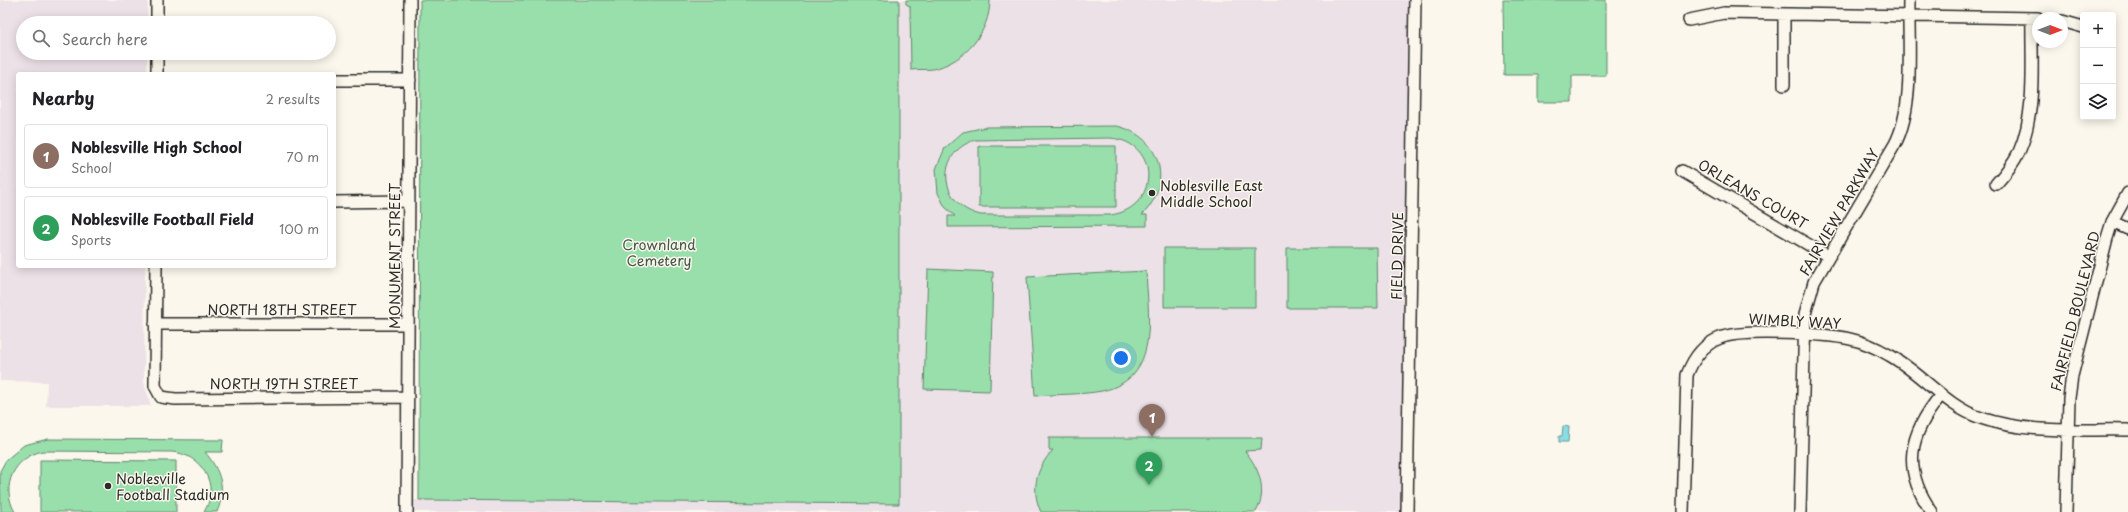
<!DOCTYPE html>
<html lang="en">
<head>
<meta charset="utf-8">
<style>
	:root { --surface:#fff; --page:#f6f6f6; --text:#202124; --muted:#757577; --line:#e0e0e0; --accent:#b45309 }
	body { margin:0; font-family:"Playpen Sans",sans-serif; background:var(--page); color:var(--text) }
	.controls { position:absolute; right:12px; top:12px; display:grid; overflow:hidden; border-radius:4px; box-shadow:0 2px 10px #0003 }
	.controls button { width:36px; height:36px; display:grid; place-items:center; padding:0; border:0; border-bottom:1px solid var(--line); background:var(--surface); color:var(--text); font:20px sans-serif }
	.compass { position:absolute; left:2032px; top:12px; width:36px; height:36px; border-radius:50%; background:var(--surface); box-shadow:0 2px 10px #0003; rotate:90deg }
	.you { position:absolute; left:1121px; top:358px; width:14px; height:14px; margin:-10px; border:3px solid #fff; border-radius:50%; background:#1a73e8; box-shadow:0 0 0 6px #1a73e833 }
	.badge { display:grid; place-items:center; width:26px; height:26px; border-radius:50%; background:var(--accent); color:#fff; font-size:13px; font-weight:700 }
	.pin { position:absolute; translate:-50% -33px; filter:drop-shadow(0 1px 2px #0008) }
	.pin::after { content:''; position:absolute; top:21px; width:14px; height:12px; background:inherit; clip-path:polygon(0 0,100% 0,50% 100%) }
	.list { margin:0; padding:0; list-style:none }
	h2 { display:flex; justify-content:space-between; align-items:center; height:52px; margin:0; padding:0 16px; font-size:17px }
	h2 small { font-size:13px; font-weight:400; color:var(--muted) }
	.list li { display:grid; grid-template-columns:26px 1fr auto; gap:12px; align-items:center; box-sizing:border-box; height:64px; margin:0 8px 8px; padding:0 8px; border:1px solid var(--line); border-radius:4px }
	.list b { display:block; font-size:15px; white-space:nowrap }
	.list p { margin:0; font-size:13px; white-space:nowrap; color:var(--muted) }
	.list em { font-size:13px; font-style:normal; color:var(--muted) }
	.icon { flex:none; width:22px; height:22px; fill:none; stroke:currentColor; stroke-width:2; stroke-linecap:round; stroke-linejoin:round }
	.map { position:relative; flex:none; width:2128px; height:512px; overflow:hidden }
	.search { position:absolute; background:var(--surface); box-shadow:0 2px 10px #0003; left:16px; top:16px; width:320px; height:44px; display:flex; align-items:center; gap:10px; box-sizing:border-box; padding:0 14px; border-radius:22px; color:var(--muted); font-size:15px }
	.panel { position:absolute; background:var(--surface); box-shadow:0 2px 10px #0003; left:16px; top:72px; width:320px; height:196px; border-radius:4px }
	.map>svg:first-child { display:block }
</style>
</head>
<body>
<div class="map">
<svg width="2128" height="512" viewBox="0 0 2128 512">
	<rect width="100%" height="100%" fill="#fbf7ec"/>
	<filter id="ink" filterUnits="userSpaceOnUse"><feTurbulence type="fractalNoise" baseFrequency=".025" numOctaves="2"/><feDisplacementMap in="SourceGraphic" scale="8" xChannelSelector="R" yChannelSelector="G"/><feConvolveMatrix kernelMatrix="1 2 1 2 8 2 1 2 1" color-interpolation-filters="sRGB"/></filter>
	<g filter="url(#ink)">
		<path fill="#ece1e7" d="M0,0H148L147,23H23V53H147V74H18V266H145L144,382L151,406H46L47,382L0,381Z
			M899,0H1411L1410,86L1406,134L1404,253L1407,296L1404,464L1402,500L1403,512H411V500L899,504Z"/>
		<path fill="#98dfac" stroke="#62856c" fill-rule="evenodd" d="M420,0H899V504L419,500Z
			M906,0H990C990,32 965,62 933,69C926,70 918,69 911,70L910,6L906,4Z
			M1503,0H1606V76H1572V102H1538V75H1504Z
			M1117,126C1161,136 1174,184 1142,215H1147V226L948,227V216H955L945,207L938,193L936,169L945,148L963,132L986,127ZM1110,138C1161,142 1160,209 1110,215H981C939,206 934,153 975,140Z
			M979,146H1116V207H979Z
			M1164,248H1255V307H1164Z
			M1287,248H1377L1378,308H1287Z
			M928,269L993,272L990,391L924,389Z
			M1146,271C1148,316 1161,378 1102,391C1080,395 1056,394 1035,396L1027,277Z
			M1049,438H1262L1261,450L1245,451C1259,468 1268,490 1256,512H1041C1030,489 1037,467 1053,450H1049Z
			M48,439L223,440L222,452H205C220,470 227,489 217,512H204C221,485 201,454 172,452L43,451C14,457 0,486 15,512H1L0,471L6,460L24,445Z
			M40,460L176,461V512H40Z"/>
		<path fill="#8bdde4" stroke="#65969a" d="M1563,426L1569,427L1568,442H1559V436H1562Z"/>
		<g fill="none" stroke-linecap="round" stroke-linejoin="round">
			<defs>
				<path id="minor" d="M1689,20L1724,13L2038,18
					M2062,21L2083,27
					M157,23V0
					M157,74V53
					M334,80H410
					M1784,85V14
					M1682,171L1828,256
					M1996,184C2005,174 2013,164 2019,152C2037,111 2031,61 2032,18
					M334,202L409,201
					M2112,222L2128,229
					M156,266L155,386L161,397L175,399L408,397
					M155,324H408
					M407,512L410,0
					M1407,512L1415,0
					M1683,512L1687,375C1693,359 1704,344 1720,338C1740,329 1828,334 1850,339C1864,342 1877,348 1889,355C1922,373 1945,406 1981,418C2027,434 2080,429 2128,430
					M1800,512L1805,314L1814,282L1895,144C1915,106 1908,43 1909,0
					M1932,512C1901,469 1909,434 1941,395
					M2066,512L2069,398L2072,376L2107,238L2112,222L2128,193"/>
			</defs>
			<use href="#minor" stroke="#2b2b2b" stroke-width="14"/>
			<use href="#minor" stroke="#fbf7ec" stroke-width="11"/>
		</g>
	</g>
	<g fill="#2b2b2b" stroke="#fbf7ec" stroke-width="1.5">
		<circle cx="1152" cy="193" r="4"/>
		<circle cx="108" cy="486" r="4"/>
	</g>
	<g text-anchor="middle" dominant-baseline="central" stroke-width="3" stroke-linejoin="round" paint-order="stroke">
		<g font-size="14" fill="#2b2b2b" stroke="#fbf7ec" text-anchor="start">
			<text x="1160" y="185">Noblesville East<tspan x="1160" dy="16">Middle School</tspan></text>
			<text x="116" y="478">Noblesville<tspan x="116" dy="16">Football Stadium</tspan></text>
		</g>
		<g font-size="14" fill="#2b2b2b" stroke="#fbf7ec">
			<text transform="translate(1753 194) rotate(30)">ORLEANS COURT</text>
			<text transform="translate(1839 212) rotate(-60)">FAIRVIEW PARKWAY</text>
			<text transform="translate(394 256) rotate(-90)">MONUMENT STREET</text>
			<text transform="translate(1397 256) rotate(-89)">FIELD DRIVE</text>
			<text x="282" y="309">NORTH 18TH STREET</text>
			<text transform="translate(2075 311) rotate(-76)">FAIRFIELD BOULEVARD</text>
			<text transform="translate(1795 321) rotate(3)">WIMBLY WAY</text>
			<text x="284" y="383">NORTH 19TH STREET</text>
		</g>
		<g font-size="14" fill="#46584b" stroke="#fbf7ec">
			<text x="659" y="244">Crownland<tspan x="659" dy="16">Cemetery</tspan></text>
		</g>
	</g>
</svg>
<div class="controls">
<button>+</button>
<button>−</button>
<button><svg class="icon" aria-label="layers" viewBox="0 0 24 24"><path d="M12 4l9 5-9 5-9-5zM3 14l9 5 9-5"/></svg></button>
</div>
<svg class="compass" viewBox="-18 -18 36 36"><path d="M0-13l5 13h-10z" fill="#e53935"/><path d="M0 13l5-13h-10z" fill="#757577"/></svg>
<div class="you"></div>
<div class="pin badge" style="left:1152px;top:437px;background:#8d6e63">1</div>
<div class="pin badge" style="left:1149px;top:485px;background:#2e9e5b">2</div>
<div class="search"><svg class="icon" aria-label="search" viewBox="0 0 24 24"><circle cx="10" cy="10" r="6"/><path d="M15 15l6 6"/></svg>Search here</div>
<section class="panel">
<h2>Nearby<small>2 results</small></h2>
<ul class="list">
<li><span class="badge" style="background:#8d6e63">1</span><div><b>Noblesville High School</b><p>School</p></div><em>70 m</em></li>
<li><span class="badge" style="background:#2e9e5b">2</span><div><b>Noblesville Football Field</b><p>Sports</p></div><em>100 m</em></li>
</ul>
</section>
</div>
</body>
</html>
